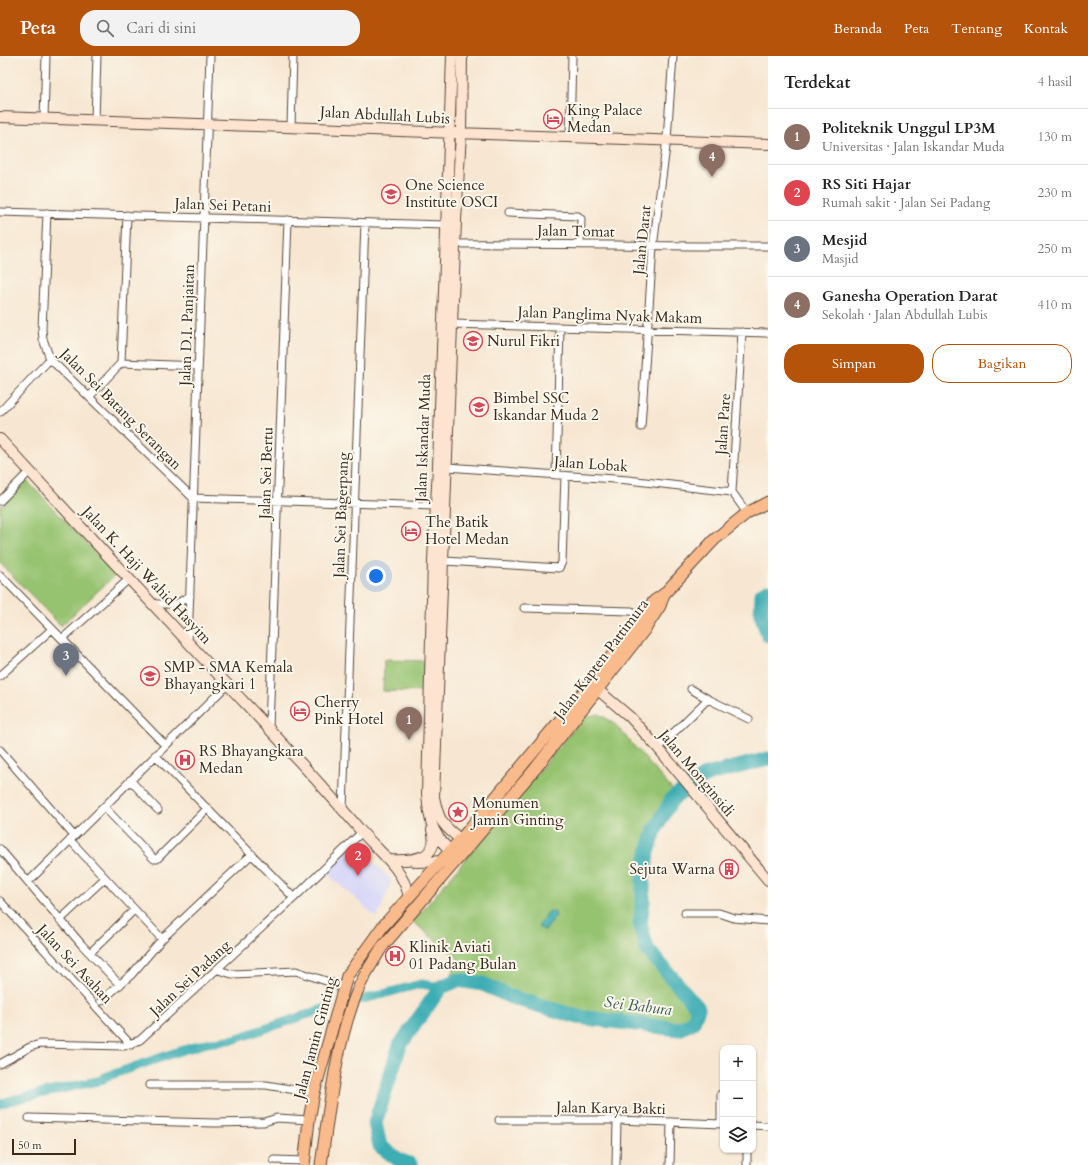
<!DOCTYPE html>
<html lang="id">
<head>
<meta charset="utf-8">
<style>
	:root { --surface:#fff; --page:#f2f2f2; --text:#222; --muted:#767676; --line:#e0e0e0; --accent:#b45309 }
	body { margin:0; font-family:Cardo,serif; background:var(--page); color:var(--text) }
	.controls { position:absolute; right:12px; bottom:12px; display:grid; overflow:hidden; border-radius:8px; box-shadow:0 1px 3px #0004 }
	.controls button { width:36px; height:36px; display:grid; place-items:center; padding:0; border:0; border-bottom:1px solid var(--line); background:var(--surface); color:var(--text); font:20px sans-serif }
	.scale { position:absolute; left:12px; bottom:10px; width:64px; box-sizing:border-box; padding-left:4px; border:2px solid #3b2a1e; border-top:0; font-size:11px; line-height:14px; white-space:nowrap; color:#3b2a1e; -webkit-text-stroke:3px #fbf7ec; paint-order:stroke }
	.you { position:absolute; left:376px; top:520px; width:14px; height:14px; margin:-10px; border:3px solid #fff; border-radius:50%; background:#1a73e8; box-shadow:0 0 0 6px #1a73e833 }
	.badge { display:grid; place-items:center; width:26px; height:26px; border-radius:50%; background:var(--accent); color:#fff; font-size:13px; font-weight:700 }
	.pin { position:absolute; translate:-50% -33px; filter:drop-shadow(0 1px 2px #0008) }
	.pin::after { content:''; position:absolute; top:21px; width:14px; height:12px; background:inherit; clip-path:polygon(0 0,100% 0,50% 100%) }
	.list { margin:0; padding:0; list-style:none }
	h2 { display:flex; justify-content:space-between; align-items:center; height:52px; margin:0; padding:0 16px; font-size:17px }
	h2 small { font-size:13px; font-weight:400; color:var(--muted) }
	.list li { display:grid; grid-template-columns:26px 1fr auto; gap:12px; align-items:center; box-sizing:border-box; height:56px; padding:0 16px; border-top:1px solid var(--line) }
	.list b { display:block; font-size:15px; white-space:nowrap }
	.list p { margin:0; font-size:13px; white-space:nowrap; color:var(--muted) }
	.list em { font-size:13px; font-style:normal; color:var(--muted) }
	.actions { display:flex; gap:8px; padding:12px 16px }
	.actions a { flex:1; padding:9px 0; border:1px solid var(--accent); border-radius:16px; text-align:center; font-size:14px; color:var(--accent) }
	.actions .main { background:var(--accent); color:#fff }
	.icon { flex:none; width:22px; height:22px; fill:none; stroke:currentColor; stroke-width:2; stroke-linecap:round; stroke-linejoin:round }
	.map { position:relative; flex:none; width:768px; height:1109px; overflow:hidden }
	header { display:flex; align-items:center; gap:24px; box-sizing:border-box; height:56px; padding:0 20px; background:var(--accent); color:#fff }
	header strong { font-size:19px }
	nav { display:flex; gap:22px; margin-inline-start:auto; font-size:14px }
	.search { width:280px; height:36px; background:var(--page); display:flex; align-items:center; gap:10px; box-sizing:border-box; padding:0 14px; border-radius:16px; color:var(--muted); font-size:15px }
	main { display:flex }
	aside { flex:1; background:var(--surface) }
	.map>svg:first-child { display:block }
</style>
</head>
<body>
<header>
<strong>Peta</strong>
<div class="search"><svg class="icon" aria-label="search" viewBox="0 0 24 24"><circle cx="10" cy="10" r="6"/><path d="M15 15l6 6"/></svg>Cari di sini</div>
<nav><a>Beranda</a><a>Peta</a><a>Tentang</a><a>Kontak</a></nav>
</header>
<main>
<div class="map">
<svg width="768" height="1109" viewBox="0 0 768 1109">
	<rect width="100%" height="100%" fill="#fbf7ec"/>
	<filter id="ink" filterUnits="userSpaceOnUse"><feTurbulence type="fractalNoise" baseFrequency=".025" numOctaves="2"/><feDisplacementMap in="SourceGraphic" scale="8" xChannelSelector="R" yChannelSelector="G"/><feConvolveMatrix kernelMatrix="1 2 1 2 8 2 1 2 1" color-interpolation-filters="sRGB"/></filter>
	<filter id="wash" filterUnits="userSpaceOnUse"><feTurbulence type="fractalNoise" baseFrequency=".012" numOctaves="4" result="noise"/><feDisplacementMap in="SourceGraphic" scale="16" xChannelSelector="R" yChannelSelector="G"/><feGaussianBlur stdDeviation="0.9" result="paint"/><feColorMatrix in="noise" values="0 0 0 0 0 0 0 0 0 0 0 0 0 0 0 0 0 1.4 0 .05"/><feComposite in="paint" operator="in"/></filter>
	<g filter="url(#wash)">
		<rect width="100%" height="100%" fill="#f7e7d2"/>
		<path fill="#d8d7f8" d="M356,788L392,825L377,862L324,815Z"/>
		<path fill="#96c370" stroke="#687647" d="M27,425L116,518L61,570L0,507V451Z
			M384,604L428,605L427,636L383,635Z
			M599,658L613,666L677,739L672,743L655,774L643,824V845L640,867L647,893L698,952L679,973L573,959L458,924H449L458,902L413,866L584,661Z"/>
		<path fill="#3cadb4" stroke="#3c6c69" d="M549,855H554L556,860L545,875L538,870Z"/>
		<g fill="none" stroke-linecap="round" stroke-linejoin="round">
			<path stroke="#3cadb4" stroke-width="9" d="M360,944L421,928L441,931
				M0,1048L12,1044L102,1024L105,1021L177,996L207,987L235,983L329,951"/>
			<path stroke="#3cadb4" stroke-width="15" d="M768,535L762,538L761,558L768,579
				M411,1109L399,1104L380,1090L375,1067L400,989L441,931L458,924L483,928L511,941L578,961L679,973L693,966L698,952L647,893L640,867L643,845V824L648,796L655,774L672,743L706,719L768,703"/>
		</g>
	</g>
	<g filter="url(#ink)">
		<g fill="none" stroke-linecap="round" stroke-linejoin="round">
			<defs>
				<path id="street" d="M44,62L46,0
					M95,64L97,0
					M291,70L293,0
					M570,81L572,0
					M0,156L445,169
					M47,157L42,273L43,283L50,303L193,442L435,450
					M508,157L578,160L581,163L580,187
					M455,188C560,187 664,191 768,190
					M452,268L768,277
					M742,276L732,436L747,457
					M121,307L127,159
					M89,341L121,307L198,310
					M0,356L50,303
					M641,371L653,191L667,83L673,0
					M447,411L628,424L732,436
					M556,419L560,271
					M0,445L30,415
					M444,505L559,512L562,506L565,420
					M0,519L165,689
					M154,548H176L190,540
					M524,552L631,555L643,560
					M63,582L129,523
					M188,585L210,0
					M0,620L52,573
					M691,633L708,643L749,663
					M269,671L288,164
					M658,692L708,643
					M0,694L74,780
					M155,699L294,842
					M130,724L158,754
					M104,751L154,803H157L208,752
					M343,752L365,167
					M70,784L162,883
					M0,793L82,889L120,929
					M28,826L228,628
					M0,845L131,989
					M685,857H719L734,862L768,865
					M60,864L105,822
					M90,897L134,854
					M218,914L232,918L296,915L344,931
					M101,945L132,918L162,883L252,798
					M0,1008L30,991L40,988L124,990L140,984L294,842L362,776
					M150,1029H266L314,1037
					M29,1062L215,1067L264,1066L277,1062L309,1064
					M499,1064H617L723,1068
					M721,1068V1038
					M753,1069L768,1070
					M274,1104L305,1105
					M616,1109L617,1064
					M670,1109L671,1066
					M747,1109V1094"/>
				<path id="secondary" d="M452,0L438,411L433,504L427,738C429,768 433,780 456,800
					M462,0L461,77L456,165L434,741C440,771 445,769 465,788
					M0,61L768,88
					M0,383C75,465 151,547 227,628C273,677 318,724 361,775C379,796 403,812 409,841
					M598,634L630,661L658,692L768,824
					M390,804C410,805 441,804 432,774
					M416,806L448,805"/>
				<path id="primary" d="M304,1109L309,1064L314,1037L347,920L383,870L460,784L591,627L654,545L664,538
					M321,1109C329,1054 336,987 357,936C363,920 373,906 382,891L535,713L645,573L660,550L664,538L714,484L747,457L768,446"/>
			</defs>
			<use href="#street" stroke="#574639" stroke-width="9"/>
			<use href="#secondary" stroke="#574639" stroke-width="12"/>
			<use href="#primary" stroke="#574639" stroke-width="13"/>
			<use href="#street" stroke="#fff" stroke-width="7"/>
			<use href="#secondary" stroke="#fde4d1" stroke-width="10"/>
			<use href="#primary" stroke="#fabb8c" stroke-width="11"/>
		</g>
	</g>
	<defs>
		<symbol id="hotel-ring" viewBox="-11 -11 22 22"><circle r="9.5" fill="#fbf7ec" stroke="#d1495b" stroke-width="1.5"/><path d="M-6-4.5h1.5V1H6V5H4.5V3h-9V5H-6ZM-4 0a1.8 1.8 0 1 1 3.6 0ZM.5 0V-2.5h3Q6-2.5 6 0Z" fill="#d1495b"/></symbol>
		<symbol id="school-ring" viewBox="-11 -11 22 22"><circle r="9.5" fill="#fbf7ec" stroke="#d1495b" stroke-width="1.5"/><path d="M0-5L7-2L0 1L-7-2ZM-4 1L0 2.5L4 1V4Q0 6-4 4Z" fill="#d1495b"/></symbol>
		<symbol id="hospital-ring" viewBox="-11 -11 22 22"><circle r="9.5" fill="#fbf7ec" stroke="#d1495b" stroke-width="1.5"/><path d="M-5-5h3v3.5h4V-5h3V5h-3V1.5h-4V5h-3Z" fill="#d1495b"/></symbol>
		<symbol id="sight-ring" viewBox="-11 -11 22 22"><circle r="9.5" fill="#fbf7ec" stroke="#d1495b" stroke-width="1.5"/><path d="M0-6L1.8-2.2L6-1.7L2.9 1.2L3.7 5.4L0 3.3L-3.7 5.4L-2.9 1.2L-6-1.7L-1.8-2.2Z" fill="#d1495b"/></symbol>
		<symbol id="building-ring" viewBox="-11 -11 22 22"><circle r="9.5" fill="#fbf7ec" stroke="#d1495b" stroke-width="1.5"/><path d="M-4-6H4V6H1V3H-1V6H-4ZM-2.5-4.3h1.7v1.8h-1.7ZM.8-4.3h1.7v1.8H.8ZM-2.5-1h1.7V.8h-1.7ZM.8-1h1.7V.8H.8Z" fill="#d1495b"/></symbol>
	</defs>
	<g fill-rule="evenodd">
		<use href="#hotel-ring" x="542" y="52" width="22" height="22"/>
		<use href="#school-ring" x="380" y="127" width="22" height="22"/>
		<use href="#school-ring" x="462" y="274" width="22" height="22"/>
		<use href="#school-ring" x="468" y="340" width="22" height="22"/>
		<use href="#hotel-ring" x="400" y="464" width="22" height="22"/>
		<use href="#school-ring" x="139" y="609" width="22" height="22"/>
		<use href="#hotel-ring" x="289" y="644" width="22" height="22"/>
		<use href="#hospital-ring" x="174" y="693" width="22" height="22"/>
		<use href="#sight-ring" x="447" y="745" width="22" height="22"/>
		<use href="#building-ring" x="718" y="802" width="22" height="22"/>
		<use href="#hospital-ring" x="384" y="889" width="22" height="22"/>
	</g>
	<g text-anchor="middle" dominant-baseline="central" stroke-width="4" stroke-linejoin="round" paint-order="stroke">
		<g font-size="15" fill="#3b2a1e" stroke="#fbf7ec" text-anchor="start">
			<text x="567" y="54">King Palace<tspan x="567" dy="17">Medan</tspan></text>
			<text x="405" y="129">One Science<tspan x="405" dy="17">Institute OSCI</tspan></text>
			<text x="487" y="285">Nurul Fikri</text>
			<text x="493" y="342">Bimbel SSC<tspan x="493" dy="17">Iskandar Muda 2</tspan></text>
			<text x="425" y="466">The Batik<tspan x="425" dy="17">Hotel Medan</tspan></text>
			<text x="164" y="611">SMP - SMA Kemala<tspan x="164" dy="17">Bhayangkari 1</tspan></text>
			<text x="314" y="646">Cherry<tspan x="314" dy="17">Pink Hotel</tspan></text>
			<text x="199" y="695">RS Bhayangkara<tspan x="199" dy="17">Medan</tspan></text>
			<text x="472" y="747">Monumen<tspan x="472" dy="17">Jamin Ginting</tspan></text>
			<text x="715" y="813" text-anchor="end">Sejuta Warna</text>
			<text x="409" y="891">Klinik Aviati<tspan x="409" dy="17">01 Padang Bulan</tspan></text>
		</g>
		<g font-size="15" fill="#3b2a1e" stroke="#fbf7ec">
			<text transform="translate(385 59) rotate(3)">Jalan Abdullah Lubis</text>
			<text transform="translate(223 149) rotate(2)">Jalan Sei Petani</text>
			<text transform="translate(576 175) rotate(1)">Jalan Tomat</text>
			<text transform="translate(642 184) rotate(-84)">Jalan Darat</text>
			<text transform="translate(610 259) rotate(2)">Jalan Panglima Nyak Makam</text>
			<text transform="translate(187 269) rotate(-88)">Jalan D.I. Panjaitan</text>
			<text transform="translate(121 353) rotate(45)">Jalan Sei Batang Serangan</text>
			<text transform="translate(723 368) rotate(-86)">Jalan Pare</text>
			<text transform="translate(423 382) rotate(-88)">Jalan Iskandar Muda</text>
			<text transform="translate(591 408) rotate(4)">Jalan Lobak</text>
			<text transform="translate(266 417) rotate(-88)">Jalan Sei Bertu</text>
			<text transform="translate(341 459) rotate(-88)">Jalan Sei Bagerpang</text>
			<text transform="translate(147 519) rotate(47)">Jalan K. Haji Wahid Hasyim</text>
			<text transform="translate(601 603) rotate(-53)">Jalan Kapten Pattimura</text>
			<text transform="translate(697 717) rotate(50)">Jalan Monginsidi</text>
			<text transform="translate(75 908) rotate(47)">Jalan Sei Asahan</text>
			<text transform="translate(190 922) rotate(-43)">Jalan Sei Padang</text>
			<text transform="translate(315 982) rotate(-75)">Jalan Jamin Ginting</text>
			<text transform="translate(611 1052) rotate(1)">Jalan Karya Bakti</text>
		</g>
		<g font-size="16" font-style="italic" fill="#3b5e5a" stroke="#fbf7ec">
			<text transform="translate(638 950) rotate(7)">Sei Babura</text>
		</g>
	</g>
</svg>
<div class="controls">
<button>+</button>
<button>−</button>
<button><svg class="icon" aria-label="layers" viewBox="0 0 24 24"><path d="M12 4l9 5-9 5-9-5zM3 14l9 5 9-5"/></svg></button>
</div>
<div class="scale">50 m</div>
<div class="you"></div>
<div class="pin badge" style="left:409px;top:684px;background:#8d6e63">1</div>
<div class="pin badge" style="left:358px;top:820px;background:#e0444e">2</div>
<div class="pin badge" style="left:66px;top:620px;background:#6b7280">3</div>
<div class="pin badge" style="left:712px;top:121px;background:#8d6e63">4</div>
</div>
<aside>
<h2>Terdekat<small>4 hasil</small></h2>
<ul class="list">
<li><span class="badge" style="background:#8d6e63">1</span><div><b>Politeknik Unggul LP3M</b><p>Universitas · Jalan Iskandar Muda</p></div><em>130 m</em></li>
<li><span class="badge" style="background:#e0444e">2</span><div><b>RS Siti Hajar</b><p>Rumah sakit · Jalan Sei Padang</p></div><em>230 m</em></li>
<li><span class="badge" style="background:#6b7280">3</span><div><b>Mesjid</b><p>Masjid</p></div><em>250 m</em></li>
<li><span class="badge" style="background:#8d6e63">4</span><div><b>Ganesha Operation Darat</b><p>Sekolah · Jalan Abdullah Lubis</p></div><em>410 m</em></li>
</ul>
<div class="actions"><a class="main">Simpan</a><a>Bagikan</a></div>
</aside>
</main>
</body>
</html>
